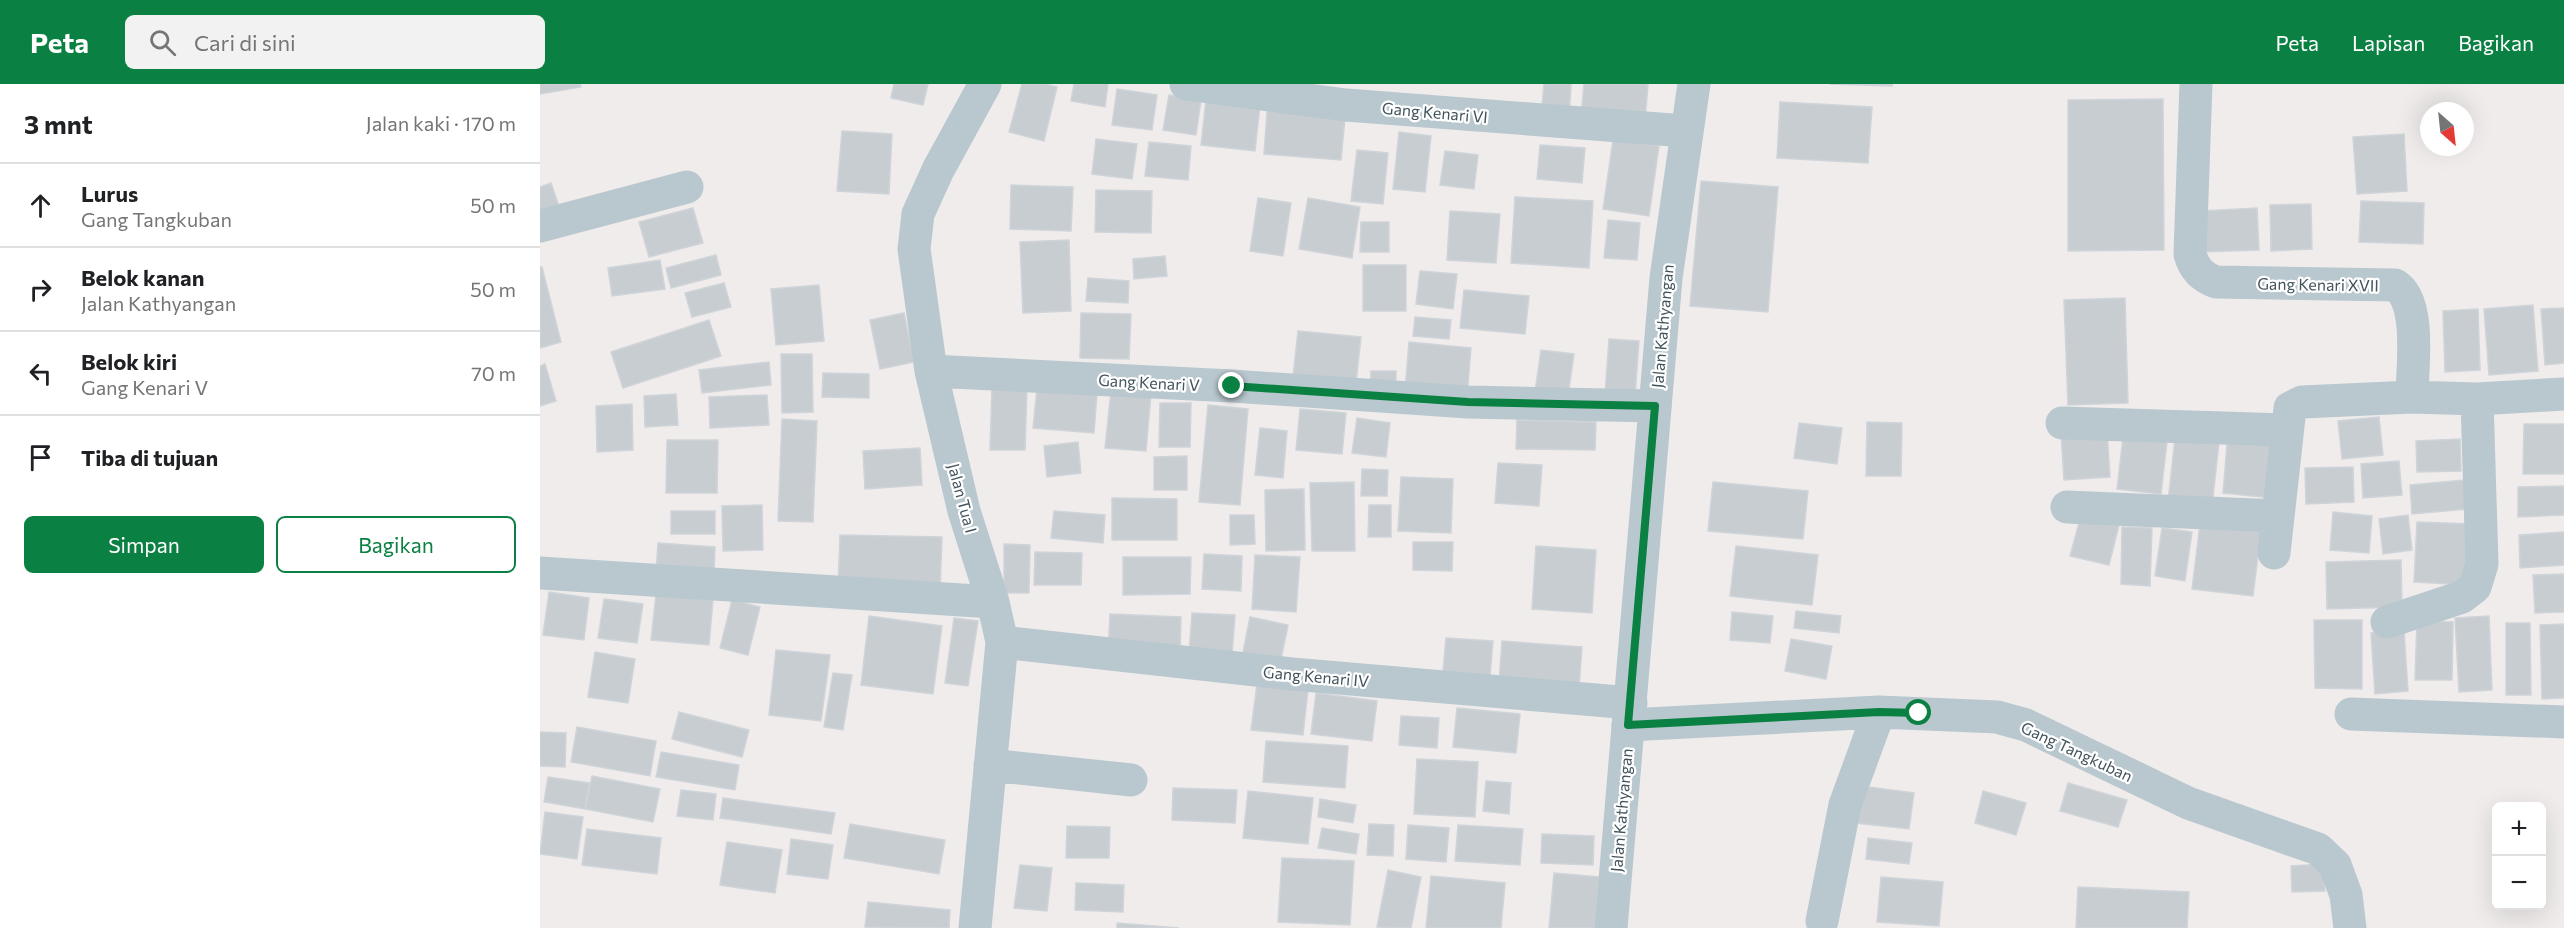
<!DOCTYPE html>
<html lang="id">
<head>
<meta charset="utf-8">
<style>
	:root { --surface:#fff; --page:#f2f2f2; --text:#202124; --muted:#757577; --line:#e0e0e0; --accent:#0b8043 }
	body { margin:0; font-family:Commissioner,sans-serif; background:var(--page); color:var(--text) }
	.controls { position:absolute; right:18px; bottom:18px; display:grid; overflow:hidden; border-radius:9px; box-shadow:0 6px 24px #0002 }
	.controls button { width:54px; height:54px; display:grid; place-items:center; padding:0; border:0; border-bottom:2px solid var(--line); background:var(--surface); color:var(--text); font:30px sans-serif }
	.compass { position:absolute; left:1880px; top:18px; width:54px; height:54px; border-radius:50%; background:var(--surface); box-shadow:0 6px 24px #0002; rotate:153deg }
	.stop { position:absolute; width:18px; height:18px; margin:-14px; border:4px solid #0b8043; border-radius:50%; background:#fff }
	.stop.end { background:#0b8043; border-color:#fff; box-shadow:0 2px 6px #0008 }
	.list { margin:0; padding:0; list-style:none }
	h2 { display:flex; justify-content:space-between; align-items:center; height:78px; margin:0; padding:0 24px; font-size:26px }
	h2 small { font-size:20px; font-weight:400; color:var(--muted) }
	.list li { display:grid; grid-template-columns:39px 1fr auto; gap:18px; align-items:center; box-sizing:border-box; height:84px; padding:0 24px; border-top:2px solid var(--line) }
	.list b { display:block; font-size:22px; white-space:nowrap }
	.list p { margin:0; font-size:20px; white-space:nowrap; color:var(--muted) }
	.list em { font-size:20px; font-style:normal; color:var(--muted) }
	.actions { display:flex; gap:12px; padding:18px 24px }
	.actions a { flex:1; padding:14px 0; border:2px solid var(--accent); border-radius:9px; text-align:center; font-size:21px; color:var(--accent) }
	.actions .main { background:var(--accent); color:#fff }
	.icon { flex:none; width:33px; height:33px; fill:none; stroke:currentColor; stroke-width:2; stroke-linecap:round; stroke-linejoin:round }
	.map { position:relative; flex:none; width:2024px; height:844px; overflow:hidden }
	header { display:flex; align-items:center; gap:36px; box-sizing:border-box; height:84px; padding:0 30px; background:var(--accent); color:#fff }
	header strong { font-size:28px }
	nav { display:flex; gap:33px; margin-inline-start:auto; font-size:21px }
	.search { width:420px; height:54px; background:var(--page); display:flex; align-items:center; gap:15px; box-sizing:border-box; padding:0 21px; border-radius:9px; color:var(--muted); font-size:22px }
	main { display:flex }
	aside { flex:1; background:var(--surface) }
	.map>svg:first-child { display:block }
</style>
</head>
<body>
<header>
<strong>Peta</strong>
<div class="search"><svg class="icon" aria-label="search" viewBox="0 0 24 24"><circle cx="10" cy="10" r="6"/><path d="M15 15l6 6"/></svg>Cari di sini</div>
<nav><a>Peta</a><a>Lapisan</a><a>Bagikan</a></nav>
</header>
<main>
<aside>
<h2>3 mnt<small>Jalan kaki · 170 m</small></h2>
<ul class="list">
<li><svg class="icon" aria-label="ahead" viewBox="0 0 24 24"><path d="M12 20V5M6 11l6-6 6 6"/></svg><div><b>Lurus</b><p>Gang Tangkuban</p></div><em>50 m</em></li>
<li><svg class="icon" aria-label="right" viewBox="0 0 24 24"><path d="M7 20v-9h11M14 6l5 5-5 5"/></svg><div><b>Belok kanan</b><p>Jalan Kathyangan</p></div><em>50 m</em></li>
<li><svg class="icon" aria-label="left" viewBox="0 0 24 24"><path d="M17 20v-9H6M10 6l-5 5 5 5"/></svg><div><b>Belok kiri</b><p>Gang Kenari V</p></div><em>70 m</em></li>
<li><svg class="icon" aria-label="arrive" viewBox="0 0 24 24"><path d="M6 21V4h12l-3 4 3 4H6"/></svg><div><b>Tiba di tujuan</b></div></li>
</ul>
<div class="actions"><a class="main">Simpan</a><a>Bagikan</a></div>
</aside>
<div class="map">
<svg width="2024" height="844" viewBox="0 0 2024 844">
	<rect width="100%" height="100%" fill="#f0ecec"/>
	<path fill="#c8cdd2" stroke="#cfd4d9" stroke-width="1.5" d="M0,0H40L41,3L0,10Z
		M354,0H388L383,21L351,14Z
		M482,0H505L517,3L504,57L469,48Z
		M534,0H568L565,23L531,17Z
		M1004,0H1031L1029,35L1001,33Z
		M1044,0H1108L1105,37L1041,32Z
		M1289,0H1352V2Z
		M577,5L617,11L612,46L572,41Z
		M629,11L661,16L656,51L623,46Z
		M1623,15L1624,166L1528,167V16Z
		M666,16L720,22L715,67L661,61Z
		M1240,18L1332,23L1328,79L1237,74Z
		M727,27L805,34L801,76L724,70Z
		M302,47L352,50L349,110L297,107Z
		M859,48L891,52L885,108L853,105Z
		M1864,50L1867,107L1817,110L1813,53Z
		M556,55L597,60L592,95L552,90Z
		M1073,56L1119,62L1109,132L1063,125Z
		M609,58L651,62L648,96L605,92Z
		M1000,61L1045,64L1042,99L997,95Z
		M817,66L848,69L843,120L811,117Z
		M905,67L938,71L934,105L900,101Z
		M1161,97L1238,103L1228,228L1150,222Z
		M11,99L21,128L0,135V103Z
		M471,101L533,103L531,147L470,145Z
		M556,106L612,107L611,149L555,148Z
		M975,113L1053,117L1049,184L971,179Z
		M718,114L751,119L743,172L710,167Z
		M768,114L820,123L812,174L759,165Z
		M1821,117L1884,119L1883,160L1819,158Z
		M1771,120L1772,165L1731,167L1730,121Z
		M153,124L163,159L109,173L99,138Z
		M1717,124L1719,166L1661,168L1660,127Z
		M910,127L960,130L956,179L907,176Z
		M1068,136L1100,139L1097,176L1064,174Z
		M821,138H849V168H820Z
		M529,156L531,227L483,229L480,158Z
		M176,171L181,191L131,204L126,184Z
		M625,172L627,192L594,195L593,175Z
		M120,176L125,205L72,212L68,184Z
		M823,181H866V227H823Z
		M0,183H2L21,258L0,264Z
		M880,187L917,190L913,225L876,220Z
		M548,194L589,197L588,219L546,217Z
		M184,199L191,223L152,233L145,209Z
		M279,201L284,257L236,261L231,205Z
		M924,206L989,212L985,250L920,244Z
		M1585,214L1588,319L1528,321L1524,216Z
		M1993,221L1998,287L1949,291L1944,225Z
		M2024,224V279L2005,281L2001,225Z
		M1938,225L1940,286L1905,288L1903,227Z
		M364,229L374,278L340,285L330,236Z
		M541,229L591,230L589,275L540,274Z
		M875,233L911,236L909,255L873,252Z
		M169,236L181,272L83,304L71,268Z
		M758,247L821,253L815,308L752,302Z
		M1069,255L1099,257L1095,312L1065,310Z
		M869,258L931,264L927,313L865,307Z
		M1001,266L1034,270L1028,312L995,308Z
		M241,270H272L273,328L242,329Z
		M229,278L231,301L162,309L159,286Z
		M5,280L16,317L0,322V282Z
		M831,287H856V309H830Z
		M283,289L329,290V314L282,313Z
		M452,303L487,304L485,366H450Z
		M497,305L557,310L554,349L493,344Z
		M571,307L611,310L606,367L565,364Z
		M136,310L138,341L105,343L104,312Z
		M227,311L229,341L170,344L169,313Z
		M620,319H651L650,363H619Z
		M92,320L93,366L57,368L56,322Z
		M668,321L708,325L700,421L659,418Z
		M760,325L806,329L802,370L756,366Z
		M1839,333L1843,371L1802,375L1798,337Z
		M817,334L850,339L846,373L812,369Z
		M242,335L277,337L273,438L238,437Z
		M977,336L1056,338L1055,366L976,365Z
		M1327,338L1362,339L1361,392H1326Z
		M1259,339L1302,344L1297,380L1254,374Z
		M1984,340H2024V390H1983Z
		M720,344L747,347L743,394L715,391Z
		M1584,345L1628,349L1621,410L1577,405Z
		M1636,345L1680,350L1672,422L1628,418Z
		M1567,346L1570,393L1524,396L1521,349Z
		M1688,349L1737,353L1732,414L1683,409Z
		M1920,355L1921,387L1877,388L1876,357Z
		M127,356H178L177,409H126Z
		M538,358L541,389L507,393L504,362Z
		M380,364L382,401L325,405L323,367Z
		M647,372V406H614V373Z
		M1859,377L1862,411L1823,414L1821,380Z
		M958,379L1002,381L999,422L955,419Z
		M1813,383L1814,418L1766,420L1765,384Z
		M822,385L848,386L847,412H821Z
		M861,393L913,395L911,449L858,447Z
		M1924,396L1927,425L1872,430L1870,401Z
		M814,398L815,467H772L770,399Z
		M1173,398L1268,407L1263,455L1168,447Z
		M2024,402V431L1978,433V403Z
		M764,405L765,466L726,467L725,406Z
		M572,414L637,415V456H572Z
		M222,421L223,466L183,467L182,422Z
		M829,421H851V453H828Z
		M131,427H175V450H131Z
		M514,427L565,431L563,459L511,454Z
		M1542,428L1580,437L1569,481L1530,472Z
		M1793,428L1832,432L1829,469L1790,466Z
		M690,431H714L715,460L690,461Z
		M1868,431L1872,466L1843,470L1839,435Z
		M1877,438L1933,440L1930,501L1874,498Z
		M1660,440L1721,447L1713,512L1652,505Z
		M1582,443L1612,444L1610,502L1581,500Z
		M1622,444L1652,448L1645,497L1615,492Z
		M2024,448V481L1980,484L1979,451Z
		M300,451L402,453L400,506L298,503Z
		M873,458H913L912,487L873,486Z
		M118,459L175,463L174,490L116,487Z
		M464,460L490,461L489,509H464Z
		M996,462L1056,466L1052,529L992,525Z
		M1196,462L1278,471L1272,521L1190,512Z
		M495,468L542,469L541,501H494Z
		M664,470L702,472L701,507L662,505Z
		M715,471L760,473L756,528L712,525Z
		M583,473H651L650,510L583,511Z
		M1861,476L1862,523L1787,525L1786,478Z
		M2024,490V528L1995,529L1993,491Z
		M9,508L49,514L44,556L3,551Z
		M116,510L173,516L169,561L111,556Z
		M64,515L103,520L97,559L58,554Z
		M192,516L220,523L208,571L180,564Z
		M1256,527L1301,532L1299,549L1254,544Z
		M1192,528L1233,532L1230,559L1190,556Z
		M652,529L695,531L692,572L649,569Z
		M570,530L641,533L640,572L568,568Z
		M329,532L402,542L393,610L321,601Z
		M1949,532L1952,606L1919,608L1915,534Z
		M710,533L748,541L740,580L702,573Z
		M414,534L438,537L428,602L405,599Z
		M1774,536H1822V605L1775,604Z
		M1877,537L1913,538L1912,596H1875Z
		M1966,539H1990L1991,611H1966Z
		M2024,540V614L2002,615L2000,541Z
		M1864,546L1868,607L1835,610L1831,549Z
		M906,554L953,557L949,603L902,598Z
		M1251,555L1292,562L1286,595L1245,587Z
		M962,557L1042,563L1039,604L959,598Z
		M236,566L290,571L281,637L229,631Z
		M55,568L95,575L88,619L48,613Z
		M293,589L312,591L303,646L284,643Z
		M717,600L768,606L763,651L711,646Z
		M776,609L837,617L832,657L771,650Z
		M917,624L980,630L976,669L913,663Z
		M139,628L209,646L202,673L132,655Z
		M861,632L899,634L897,664L859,661Z
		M37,643L116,657L110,692L31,678Z
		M0,648L26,649L25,683L0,682Z
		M726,657L808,662L805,704L723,698Z
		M121,668L199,681L195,706L116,693Z
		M877,675L938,678L935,733L874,730Z
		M52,692L120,705L113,738L45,725Z
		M8,693L49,699L45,725L4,718Z
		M946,697L971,699L969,730L943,727Z
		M1528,699L1587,716L1578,743L1520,727Z
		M1321,702L1374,709L1369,745L1316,739Z
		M633,704L697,706L695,739L632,736Z
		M141,706L176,710L173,736L137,732Z
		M708,707L773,714L768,760L703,754Z
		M1443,707L1486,719L1476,751L1435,739Z
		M183,714L295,729L291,750L180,734Z
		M780,715L816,721L813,739L778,733Z
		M5,728L43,733L37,775L0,770Z
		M310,740L405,756L399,790L304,774Z
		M829,740L854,741L853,772L827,771Z
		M868,741L909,744L906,778L866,775Z
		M918,741L983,745L980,781L915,777Z
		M527,742L570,743L569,774H526Z
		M782,744L819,750L816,770L778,764Z
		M47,745L121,754L117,790L42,781Z
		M1002,750L1054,752L1053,781L1001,779Z
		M1328,754L1372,759L1369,780L1326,775Z
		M251,755L293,761L288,795L247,790Z
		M187,758L242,766L235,809L180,801Z
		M742,774L814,777L810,841L738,838Z
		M1783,780L1785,807L1752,808L1751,782Z
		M480,781L512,784L507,827L474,824Z
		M848,786L881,793L871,844L837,843Z
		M1014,789L1059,793L1055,844H1009Z
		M891,792L965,799L961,844H886Z
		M1341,793L1403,798L1399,842L1337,838Z
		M536,799L584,801L583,828L535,826Z
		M1538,803L1649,808L1647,844H1536Z
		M328,818L410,826L409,844L325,843Z
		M577,839L639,844H577Z"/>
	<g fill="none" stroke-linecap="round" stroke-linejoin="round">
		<path stroke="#b9c8ce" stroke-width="33" d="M646,0L806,21L1145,47
			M1656,0L1650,170C1654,185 1662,193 1676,198L1855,201C1882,217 1872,285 1872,313L1937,315L2024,310
			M0,142L147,103
			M391,287L692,302L928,318L1115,322
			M1522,339L1747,346
			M1527,423L1738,432
			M1734,469L1750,324L1762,318L1872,313
			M0,489L453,518
			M1847,538L1922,513L1935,503L1942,480L1937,315
			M462,558L752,590L1091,619
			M1811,630L2024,638
			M1088,641L1339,628L1457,633L1486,641L1648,719L1778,765L1795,781L1806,811L1810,844
			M450,681L591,696
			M1282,837L1305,721L1339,628
			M435,844L462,558L453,518L424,427L391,287L374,165L378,130L398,86L445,0"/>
		<path stroke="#b9c8ce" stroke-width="33" d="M1071,844L1126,194L1154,0"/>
	</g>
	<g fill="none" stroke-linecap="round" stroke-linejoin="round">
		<path stroke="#0b8043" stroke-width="8" d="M692,302L928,318L1115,322L1088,641L1339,628L1379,629"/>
	</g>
	<g text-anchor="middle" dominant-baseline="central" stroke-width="4.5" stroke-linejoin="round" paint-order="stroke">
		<g font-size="16" fill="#43545c" stroke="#fff">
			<text transform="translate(895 28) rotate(5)">Gang Kenari VI</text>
			<text transform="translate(1778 200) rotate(1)">Gang Kenari XVII</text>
			<text transform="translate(1122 242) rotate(-85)">Jalan Kathyangan</text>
			<text transform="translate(609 298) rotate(3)">Gang Kenari V</text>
			<text transform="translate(423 414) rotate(75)">Jalan Tua I</text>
			<text transform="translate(776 592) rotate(5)">Gang Kenari IV</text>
			<text transform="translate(1537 667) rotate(25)">Gang Tangkuban</text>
			<text transform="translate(1081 726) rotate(-85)">Jalan Kathyangan</text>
		</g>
	</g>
</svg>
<div class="controls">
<button>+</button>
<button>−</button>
</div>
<svg class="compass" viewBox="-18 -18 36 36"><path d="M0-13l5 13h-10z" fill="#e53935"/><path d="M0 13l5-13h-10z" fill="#757577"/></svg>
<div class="stop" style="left:1379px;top:629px"></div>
<div class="stop end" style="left:692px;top:302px"></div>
</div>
</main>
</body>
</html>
